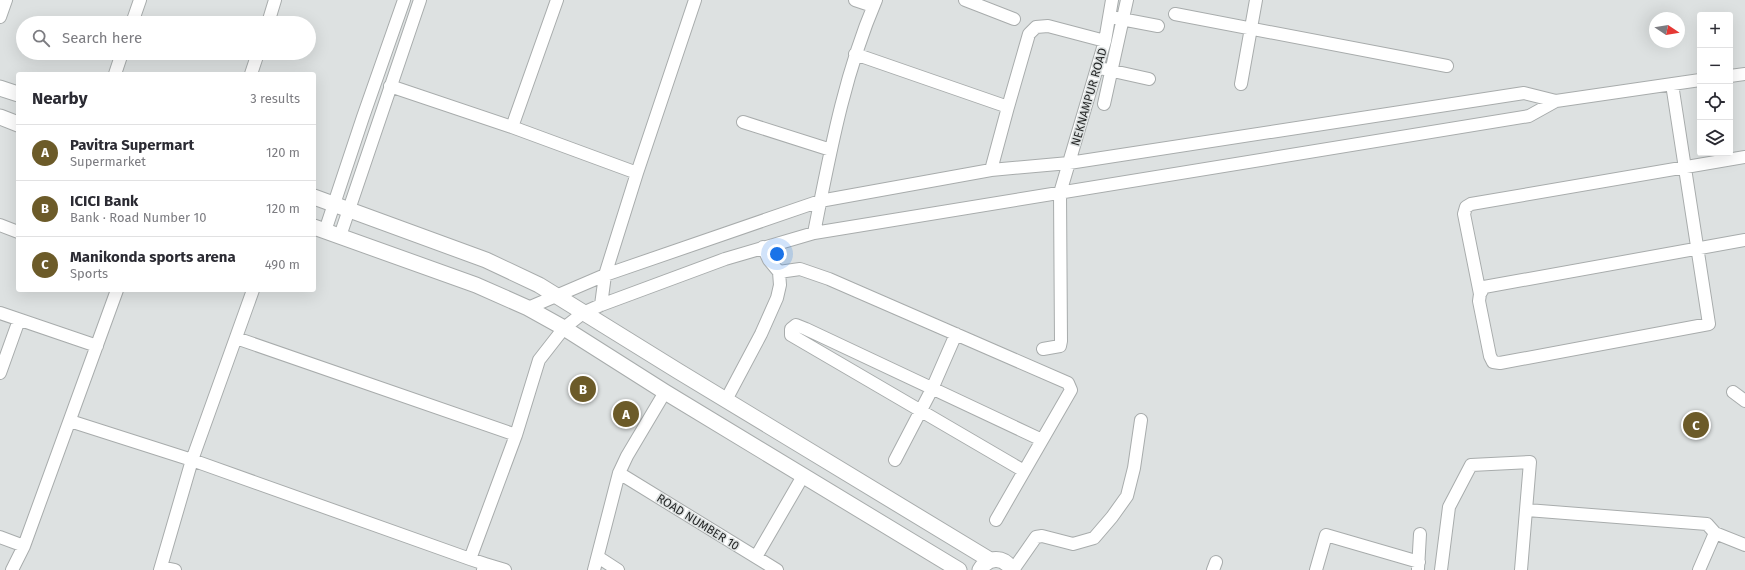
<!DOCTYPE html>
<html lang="en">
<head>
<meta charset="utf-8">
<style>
	:root { --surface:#fff; --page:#f7f7f7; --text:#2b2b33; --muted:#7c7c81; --line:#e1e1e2; --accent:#6c5b29 }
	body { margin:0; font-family:"Fira Sans",sans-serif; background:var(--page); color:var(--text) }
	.controls { position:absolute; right:12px; top:12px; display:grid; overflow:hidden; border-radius:4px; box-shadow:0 4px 16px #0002 }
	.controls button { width:36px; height:36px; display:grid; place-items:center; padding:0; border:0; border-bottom:1px solid var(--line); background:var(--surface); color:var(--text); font:20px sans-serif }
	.compass { position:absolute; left:1649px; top:12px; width:36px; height:36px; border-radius:50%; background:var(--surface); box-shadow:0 4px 16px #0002; rotate:102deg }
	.you { position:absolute; left:777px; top:254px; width:14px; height:14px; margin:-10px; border:3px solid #fff; border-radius:50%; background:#1a73e8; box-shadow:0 0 0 6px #1a73e833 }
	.badge { display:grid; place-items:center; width:26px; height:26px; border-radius:50%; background:var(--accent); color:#fff; font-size:13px; font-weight:700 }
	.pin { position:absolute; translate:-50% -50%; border:2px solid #fff; box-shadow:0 1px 4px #0006 }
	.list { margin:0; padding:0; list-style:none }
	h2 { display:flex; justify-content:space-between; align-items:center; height:52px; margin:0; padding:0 16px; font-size:17px }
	h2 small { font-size:13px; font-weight:400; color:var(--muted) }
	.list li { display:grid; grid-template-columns:26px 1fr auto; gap:12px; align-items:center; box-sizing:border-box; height:56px; padding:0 16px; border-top:1px solid var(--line) }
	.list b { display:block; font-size:15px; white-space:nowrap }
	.list p { margin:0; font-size:13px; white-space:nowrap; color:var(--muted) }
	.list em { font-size:13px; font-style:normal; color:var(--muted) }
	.icon { flex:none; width:22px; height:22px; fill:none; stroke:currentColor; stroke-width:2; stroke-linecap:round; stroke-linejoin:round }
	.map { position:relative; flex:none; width:1745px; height:570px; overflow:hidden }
	.search { position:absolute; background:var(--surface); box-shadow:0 4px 16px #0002; left:16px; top:16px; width:300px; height:44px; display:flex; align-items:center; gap:10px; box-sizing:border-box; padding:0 14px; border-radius:22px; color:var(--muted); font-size:15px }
	.panel { position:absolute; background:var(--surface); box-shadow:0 4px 16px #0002; left:16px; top:72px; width:300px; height:220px; border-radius:4px }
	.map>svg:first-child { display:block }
</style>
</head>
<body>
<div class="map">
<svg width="1745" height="570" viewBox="0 0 1745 570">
	<rect width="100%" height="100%" fill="#dde1e1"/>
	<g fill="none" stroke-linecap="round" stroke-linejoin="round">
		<defs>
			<path id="minor" d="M855,0L873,6
				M965,0L1014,19
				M1175,14L1447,66
				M0,17L6,0
				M1116,18L1158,26
				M132,23L140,0
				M268,23L275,0
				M855,54L1008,107L991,170
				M1104,69L1149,79
				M115,74L122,53
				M251,74L258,53
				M1730,76L1745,74
				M1241,84L1256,0
				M1672,84L1709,324L1500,363L1493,362L1490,356L1479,301L1480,294L1484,287L1745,240
				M390,86L512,127L637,173
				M1104,104L1127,0
				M1008,107L1029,34L1036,27L1048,26L1105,41
				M743,122L831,150
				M512,127L557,0
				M0,225L18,232
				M325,231L363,117L404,0
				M814,233C830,153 844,75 876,0
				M340,236L420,0
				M763,247L769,260L779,272L800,269L829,279L1068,383L1071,390L996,520
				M1480,294L1464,214L1466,207L1471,204L1745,157
				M601,305L605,275L637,173L695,0
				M528,308L605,275L820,201L991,170L1069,163L1524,93L1556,101
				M0,313L97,346
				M236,338L516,435
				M1043,349L1060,346L1061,341L1060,193L1105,41L1112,0
				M0,373L19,320
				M1733,392L1745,401
				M726,400L761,334L777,298L780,285L779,272
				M70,421L192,460L470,559L485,564L483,570
				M895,460L932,389L956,334
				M1024,471L791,335V329L796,325L806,329L1042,440
				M619,473L777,570
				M1527,510L1707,524L1715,533L1745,545
				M0,537L24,546
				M598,557L618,570
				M756,557L803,476
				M470,559L516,435L539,360L564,328L583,313L601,305L725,259L814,233L1529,116L1556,101L1700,80
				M485,564L505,570
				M161,567L175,570
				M1418,569L1420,534
				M12,570L24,546L117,290
				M160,570L192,460L253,290
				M594,570L619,473L627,456L665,392
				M1013,570L1036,537L1042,536L1073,544L1094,538L1112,517L1127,496L1134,468L1141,420
				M1213,570L1216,562
				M1316,570L1326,535L1419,562
				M1441,570L1449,507L1471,465L1530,462L1521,570
				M1699,570L1715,533"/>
			<path id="tertiary" d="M0,88L18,94
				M0,117L18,124
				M314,197L486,260L539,285L678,371L990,560
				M314,227L476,285L528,308L564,328L665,392L959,570
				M980,570C988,556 1004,556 1012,570"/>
		</defs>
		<use href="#minor" stroke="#a8acac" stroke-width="14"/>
		<use href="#tertiary" stroke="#a8acac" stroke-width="17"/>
		<use href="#minor" stroke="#fff" stroke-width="12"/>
		<use href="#tertiary" stroke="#fff" stroke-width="15"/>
	</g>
	<g text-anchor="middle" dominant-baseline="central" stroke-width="3" stroke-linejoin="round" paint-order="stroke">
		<g font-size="12" fill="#242626" stroke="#dde1e1">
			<text transform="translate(1089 97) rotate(-74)">NEKNAMPUR ROAD</text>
			<text transform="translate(698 522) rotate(32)">ROAD NUMBER 10</text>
		</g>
	</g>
</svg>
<div class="controls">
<button>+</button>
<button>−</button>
<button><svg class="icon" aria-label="locate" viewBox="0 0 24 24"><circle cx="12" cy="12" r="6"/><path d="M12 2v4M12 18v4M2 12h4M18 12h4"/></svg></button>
<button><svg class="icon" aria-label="layers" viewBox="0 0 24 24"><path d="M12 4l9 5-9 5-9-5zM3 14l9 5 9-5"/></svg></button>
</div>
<svg class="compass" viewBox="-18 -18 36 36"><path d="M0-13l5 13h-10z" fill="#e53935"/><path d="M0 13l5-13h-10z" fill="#7c7c81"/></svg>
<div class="you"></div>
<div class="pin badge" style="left:626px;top:414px">A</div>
<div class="pin badge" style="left:583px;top:389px">B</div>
<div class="pin badge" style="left:1696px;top:425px">C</div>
<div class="search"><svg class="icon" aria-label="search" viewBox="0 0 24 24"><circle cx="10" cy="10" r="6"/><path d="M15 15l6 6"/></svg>Search here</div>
<section class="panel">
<h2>Nearby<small>3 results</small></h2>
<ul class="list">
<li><span class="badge">A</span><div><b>Pavitra Supermart</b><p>Supermarket</p></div><em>120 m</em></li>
<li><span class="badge">B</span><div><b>ICICI Bank</b><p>Bank · Road Number 10</p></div><em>120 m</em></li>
<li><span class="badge">C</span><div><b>Manikonda sports arena</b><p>Sports</p></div><em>490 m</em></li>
</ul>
</section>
</div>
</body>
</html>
